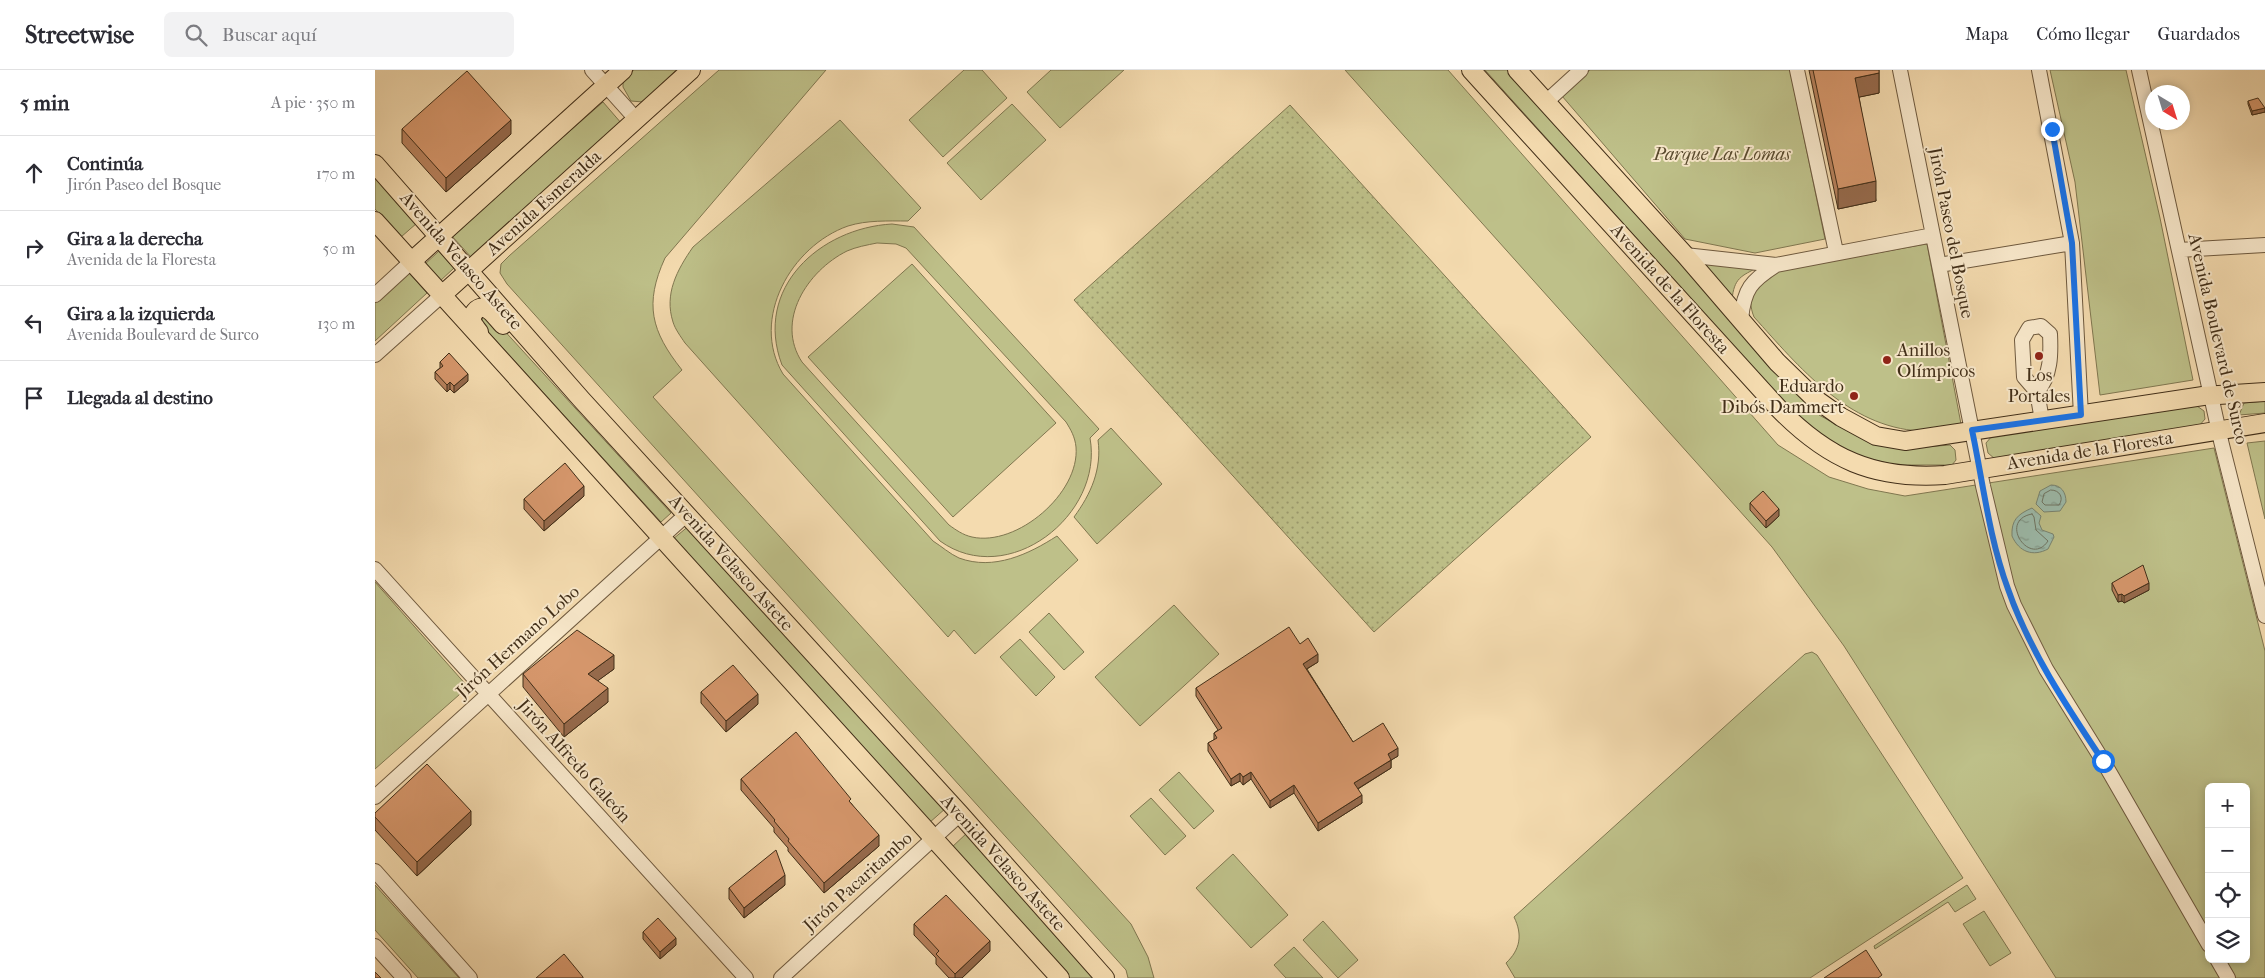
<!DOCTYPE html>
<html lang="es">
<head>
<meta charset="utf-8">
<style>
	:root { --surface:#fff; --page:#f2f2f3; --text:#2b2b33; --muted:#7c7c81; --line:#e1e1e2 }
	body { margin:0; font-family:"IM FELL French Canon",serif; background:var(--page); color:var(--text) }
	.controls { position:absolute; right:15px; bottom:15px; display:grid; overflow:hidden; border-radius:8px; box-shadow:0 2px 8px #0003 }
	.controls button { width:45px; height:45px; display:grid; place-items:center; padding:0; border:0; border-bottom:1px solid var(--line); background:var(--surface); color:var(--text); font:25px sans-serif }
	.compass { position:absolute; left:1770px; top:15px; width:45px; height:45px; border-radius:50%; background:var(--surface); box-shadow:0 2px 8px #0003; rotate:142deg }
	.stop { position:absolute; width:15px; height:15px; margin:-11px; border:4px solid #1a73e8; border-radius:50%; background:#fff }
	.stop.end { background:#1a73e8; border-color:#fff; box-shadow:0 1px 5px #0008 }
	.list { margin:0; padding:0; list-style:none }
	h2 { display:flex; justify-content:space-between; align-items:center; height:65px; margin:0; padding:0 20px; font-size:21px }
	h2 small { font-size:16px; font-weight:400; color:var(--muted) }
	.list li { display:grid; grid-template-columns:32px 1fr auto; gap:15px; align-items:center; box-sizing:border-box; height:75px; padding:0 20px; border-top:1px solid var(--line) }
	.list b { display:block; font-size:19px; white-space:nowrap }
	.list p { margin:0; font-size:16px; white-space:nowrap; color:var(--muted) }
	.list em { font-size:16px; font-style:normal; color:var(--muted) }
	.icon { flex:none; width:28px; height:28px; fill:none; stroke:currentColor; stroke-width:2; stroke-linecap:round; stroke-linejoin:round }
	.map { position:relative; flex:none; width:1890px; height:908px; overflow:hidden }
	header { display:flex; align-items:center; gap:30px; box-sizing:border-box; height:70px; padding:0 25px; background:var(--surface); border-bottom:1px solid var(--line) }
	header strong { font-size:24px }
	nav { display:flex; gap:28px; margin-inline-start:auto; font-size:18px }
	.search { width:350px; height:45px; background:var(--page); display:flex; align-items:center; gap:12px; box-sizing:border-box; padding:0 18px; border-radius:8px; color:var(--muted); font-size:19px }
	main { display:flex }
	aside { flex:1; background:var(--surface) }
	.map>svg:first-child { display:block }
</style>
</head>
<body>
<header>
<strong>Streetwise</strong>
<div class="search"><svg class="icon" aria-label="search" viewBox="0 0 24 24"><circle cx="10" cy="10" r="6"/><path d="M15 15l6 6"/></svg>Buscar aquí</div>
<nav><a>Mapa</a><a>Cómo llegar</a><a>Guardados</a></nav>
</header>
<main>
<aside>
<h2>5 min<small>A pie · 350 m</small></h2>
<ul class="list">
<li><svg class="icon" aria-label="ahead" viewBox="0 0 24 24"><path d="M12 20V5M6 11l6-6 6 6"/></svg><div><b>Continúa</b><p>Jirón Paseo del Bosque</p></div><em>170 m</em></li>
<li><svg class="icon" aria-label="right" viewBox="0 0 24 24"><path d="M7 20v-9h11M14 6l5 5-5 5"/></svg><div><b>Gira a la derecha</b><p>Avenida de la Floresta</p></div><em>50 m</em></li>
<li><svg class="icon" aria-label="left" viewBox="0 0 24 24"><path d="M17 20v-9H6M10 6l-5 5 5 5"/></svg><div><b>Gira a la izquierda</b><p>Avenida Boulevard de Surco</p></div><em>130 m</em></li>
<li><svg class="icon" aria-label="arrive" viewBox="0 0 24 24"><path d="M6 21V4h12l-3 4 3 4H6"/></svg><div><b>Llegada al destino</b></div></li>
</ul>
</aside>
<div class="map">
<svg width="1890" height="908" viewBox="0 0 1890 908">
	<defs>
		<pattern id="garden-dots" width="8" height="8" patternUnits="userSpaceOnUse" patternTransform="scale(1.25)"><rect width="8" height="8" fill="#bec089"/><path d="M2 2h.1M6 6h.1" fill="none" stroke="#9c9c6f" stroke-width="1.8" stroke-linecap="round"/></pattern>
		<pattern id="water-ripples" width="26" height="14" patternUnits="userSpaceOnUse" patternTransform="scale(1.25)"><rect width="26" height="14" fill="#9cbbab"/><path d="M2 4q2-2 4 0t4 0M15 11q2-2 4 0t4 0" fill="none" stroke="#81988a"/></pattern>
	</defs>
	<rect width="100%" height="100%" fill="#f4dbaf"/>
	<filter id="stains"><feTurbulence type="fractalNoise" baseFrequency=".004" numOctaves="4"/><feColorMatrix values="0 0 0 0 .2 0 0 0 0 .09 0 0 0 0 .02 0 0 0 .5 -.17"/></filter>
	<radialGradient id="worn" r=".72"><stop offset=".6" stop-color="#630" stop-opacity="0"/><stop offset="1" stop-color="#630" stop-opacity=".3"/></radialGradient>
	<path fill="#bec089" stroke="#807750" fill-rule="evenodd" d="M259,0H301L268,32L256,31L248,17V10Z
		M344,0H451L290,188C269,234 276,261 307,300L278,327L756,854L773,887L779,908H753L751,900L132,214L125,203L126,194L134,186Z
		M589,0H607L632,28L568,87L534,50Z
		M676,0H749L685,58L652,22Z
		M970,0H1073L1403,375L1454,407L1493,419L1530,426L1839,378L1890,581V908H1681L1469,576L1397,477ZM1834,717H1871V889H1834Z
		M1110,0H1134L1404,304L1444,345L1486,368L1537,378L1575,375L1580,380L1581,390L1577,395H1520L1479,385L1430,355Z
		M1215,0H1415L1450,169L1380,183L1310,169L1187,26Z
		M1675,0H1751L1785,148L1818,310L1725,325L1700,112Z
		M228,32L247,54L96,187L76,165Z
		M637,34L671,70L606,130L572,93Z
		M465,50L546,138L533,151C513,151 492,150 473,156C416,176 375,249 408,304L558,471C566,476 575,484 584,488C619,501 654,484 682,466L703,490L600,584L579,560L573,567L310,273C306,267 300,259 298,252C289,224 302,200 318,177Z
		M0,105L42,153L26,167L0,139Z
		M517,154L539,157L724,359L715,368C729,445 633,520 565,471L407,295C378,218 445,158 517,154ZM502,173L521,174L531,178L691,352C696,360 700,367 701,377C705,423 642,477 597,467C588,465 581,460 574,455L427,292C400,251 432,201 472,181C481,177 492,175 502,173Z
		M1552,174L1586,354C1574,356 1558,362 1545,361C1473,357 1424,297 1379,247C1370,225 1382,214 1400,201Z
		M64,181L79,198L64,212L49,195Z
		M1326,193L1384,197C1366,206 1359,208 1357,230Z
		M537,194L681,353L578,447L433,287Z
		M33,202L52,223L0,271V232Z
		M115,245L296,443L286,452L106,254L108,246Z
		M1890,331V343L1864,345L1869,333Z
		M1822,336L1829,341L1830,349L1824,356L1620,389L1613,383L1611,373L1617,366Z
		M736,358L787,414L722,474L699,447C716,424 727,399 723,370Z
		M1890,371V449L1872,373Z
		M315,455L571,738L554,753L298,469Z
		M0,512L93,617L0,699Z
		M799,535L844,584L765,656L720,607Z
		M674,543L709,582L689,600L654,562Z
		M645,569L680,607L661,626L625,587Z
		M1437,582L1442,585L1588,808L1435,908H1140L1131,893C1145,880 1148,865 1139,847L1430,584Z
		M804,702L839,741L819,759L784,720Z
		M776,728L811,766L790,785L755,746Z
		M593,762L720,908H694L576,778Z
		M858,784L913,845L876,878L821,818Z
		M0,815L84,908H43L0,860Z
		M1592,815L1601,829L1580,842L1573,832L1500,879L1499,876Z
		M1609,841L1636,883L1615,896L1588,854Z
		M948,851L983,890L963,908L928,870Z
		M919,877L948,908H911L899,895Z"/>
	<path fill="url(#garden-dots)" stroke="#807750" d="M915,35L1216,367L999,562L699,230Z"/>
	<path fill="url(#water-ripples)" stroke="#788370" d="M1676,415C1686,415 1691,422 1691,432L1685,441L1669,442L1661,434L1665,421Z
		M1657,438L1666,446L1664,453L1667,460L1678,464L1679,467L1673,479C1658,487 1644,482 1637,466C1636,450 1643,444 1657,438Z"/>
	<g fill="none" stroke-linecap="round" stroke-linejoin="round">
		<path stroke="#6e7462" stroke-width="1" d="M1676,420C1685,420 1689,428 1684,435H1670L1667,432L1669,424Z
			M1657,444L1659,447L1661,460L1673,471C1655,498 1622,450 1657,444Z"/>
		<defs>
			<path id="minor" d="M217,0L261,49
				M1422,0L1461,182
				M1525,0L1608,416L1632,516L1639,535L1671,599L1728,691L1834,875
				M1664,0L1697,173L1706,345
				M1764,0L1846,371L1890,546
				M1171,32L1206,0
				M1804,180L1890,175
				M1310,185L1401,195L1558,165
				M1564,195L1697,173
				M0,225L37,191
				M1366,249C1369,219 1376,211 1401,195
				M0,285L67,225
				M1662,322C1676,306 1676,284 1675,264L1666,256L1654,258L1647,270L1649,307L1662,322L1667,350
				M0,499L371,908
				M0,727L312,444
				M0,801L95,908
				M0,876L29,908
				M1842,889L1853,908
				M406,908L585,744"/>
			<path id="major" d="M1096,0L1404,339C1453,389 1499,410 1570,405L1890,353
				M1142,0L1310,185L1402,292L1439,328L1466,347L1501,366L1530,371L1828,326L1890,322
				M0,94L206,329L585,744L730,908
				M0,151L685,908
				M37,191L248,0
				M67,225L316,0
				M104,262C102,259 98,255 97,251C96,245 102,236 109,238C116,239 123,250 128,255"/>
		</defs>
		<use href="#minor" stroke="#6e593e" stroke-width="16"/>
		<use href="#major" stroke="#412e18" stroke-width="20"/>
		<use href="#minor" stroke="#f8e8cb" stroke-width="14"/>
		<use href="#major" stroke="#f4dbaf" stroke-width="18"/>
	</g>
	<path fill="#b8825d" stroke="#412e18" d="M1434,0H1504V23L1484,27L1501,131L1463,139Z
		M1873,31L1890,42L1877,45L1873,34Z
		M27,59L136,64L71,122L27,73Z
		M65,292L93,311L79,323L75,319L72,322L60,309V302L65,298Z
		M209,426L169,461L149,439V429Z
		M1375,433L1404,446L1391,458L1375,440Z
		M1737,513L1774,520L1749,533L1747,531L1743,532L1737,520Z
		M925,574L943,592L932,599L978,672L1023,686L1016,690V698L983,719L987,733L943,761L919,723L895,738L876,709L868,715L865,711L856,716L833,681V673L839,670V663L843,660L821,626V618Z
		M239,599L222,611L233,632L189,667L148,617V604Z
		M326,622L383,634L351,662L326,633Z
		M366,709L476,733L504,776L449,823L413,781V778L399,762V758L366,720Z
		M0,743L96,755L42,806L0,760Z
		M410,815L369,848L354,829V818Z
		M539,854L615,881L587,908H574L561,894V888L539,865Z
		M268,862L301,875L285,889L268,869Z"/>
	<path fill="#966a4c" stroke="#412e18" d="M1504,3V23L1480,28V8Z
		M1890,38V42L1877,45V41Z
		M136,50V64L71,122V108Z
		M1501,111V131L1463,139V119Z
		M93,304V311L79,323V316Z
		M75,312V319L72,322V315Z
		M209,416V426L169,461V451Z
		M1404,439V446L1391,458V451Z
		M1774,513V520L1749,533V526Z
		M1747,524V531L1743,532V525Z
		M943,584V592L928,601V594Z
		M239,585V599L213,618V604Z
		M233,618V632L189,667V654Z
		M383,624V634L351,662V651Z
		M1023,678V686L1013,692V684Z
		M1016,690V698L979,721V713Z
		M876,702V709L868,715V707Z
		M865,703V711L856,716V709Z
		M919,715V723L895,738V731Z
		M987,725V733L943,761V753Z
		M96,741V755L42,806V792Z
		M504,765V776L449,823V813Z
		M410,805V815L369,848V838Z
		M301,868V875L285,889V882Z
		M615,871V881L587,908H580V904Z"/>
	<path fill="#d6976c" stroke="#412e18" d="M1438,0H1504V3L1480,8L1501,111L1463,119Z
		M92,1L136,50L71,108L27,59Z
		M1883,28L1890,38L1877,41L1873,31Z
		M74,283L93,304L79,316L75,312L72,315L60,302L68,296L65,292Z
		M190,393L209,416L169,451L149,429Z
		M1388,421L1404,439L1391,451L1375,433Z
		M1768,495L1774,513L1749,526L1747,524L1743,525L1737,513Z
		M914,557L925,574L933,568L943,584L928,594L978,672L1008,653L1023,678L1013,684L1016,690L979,713L987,725L943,753L919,715L895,731L876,702L868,707L865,703L856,709L833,673L842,668L839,663L847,658L821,618Z
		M202,560L239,585L213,604L233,618L189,654L148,604Z
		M358,595L383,624L351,651L326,622Z
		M421,662L476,729L474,731L504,765L449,813L413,771L414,769L399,751L400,750L366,709Z
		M52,694L96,741L42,792L0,747V743Z
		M401,780L410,805L369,838L354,818Z
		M571,825L615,871L580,904L561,884L564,881L539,854Z
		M283,848L301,868L285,882L268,862Z
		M1491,880L1507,905L1503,908H1449Z
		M189,884L208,907V908H161Z
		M0,902L6,908H0Z"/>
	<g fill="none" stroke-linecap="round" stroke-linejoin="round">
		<path stroke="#1a73e8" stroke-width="6" d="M1677,59L1697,173L1706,345L1597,360C1608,412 1614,468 1633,519C1654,580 1692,637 1728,691"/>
	</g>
	<g fill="#8f2418" stroke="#f8e8cb" stroke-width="2">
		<circle cx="1664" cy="286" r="5"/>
		<circle cx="1512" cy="290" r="5"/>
		<circle cx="1479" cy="326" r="5"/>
	</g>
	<g text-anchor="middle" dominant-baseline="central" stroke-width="4" stroke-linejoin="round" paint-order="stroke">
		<g font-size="18" font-style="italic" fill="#5a4b2f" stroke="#f8e8cb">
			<text x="1347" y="84">Parque Las Lomas</text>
		</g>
		<g font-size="18" fill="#412e18" stroke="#f8e8cb">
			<text transform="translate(169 133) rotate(-42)">Avenida Esmeralda</text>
			<text transform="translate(1576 163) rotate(79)">Jirón Paseo del Bosque</text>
			<text transform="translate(86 191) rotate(49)">Avenida Velasco Astete</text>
			<text transform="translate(1295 219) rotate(48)">Avenida de la Floresta</text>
			<text transform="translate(1843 269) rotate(77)">Avenida Boulevard de Surco</text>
			<text transform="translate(1715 381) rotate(-9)">Avenida de la Floresta</text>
			<text transform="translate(356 493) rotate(48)">Avenida Velasco Astete</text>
			<text transform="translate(143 572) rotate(-42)">Jirón Hermano Lobo</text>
			<text transform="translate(199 691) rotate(48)">Jirón Alfredo Galeón</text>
			<text transform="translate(628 793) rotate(48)">Avenida Velasco Astete</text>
			<text transform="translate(483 812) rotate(-42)">Jirón Pacaritambo</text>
		</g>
		<g font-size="18" fill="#412e18" stroke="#f8e8cb" text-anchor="start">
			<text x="1522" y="280">Anillos<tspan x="1522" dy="21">Olímpicos</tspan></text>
			<text x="1664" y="305" text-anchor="middle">Los<tspan x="1664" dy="21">Portales</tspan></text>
			<text x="1469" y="316" text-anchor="end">Eduardo<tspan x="1469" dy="21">Dibós Dammert</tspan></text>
		</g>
	</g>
	<rect width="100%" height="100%" filter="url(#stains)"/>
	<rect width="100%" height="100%" fill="url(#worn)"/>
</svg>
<div class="controls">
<button>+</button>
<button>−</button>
<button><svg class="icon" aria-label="locate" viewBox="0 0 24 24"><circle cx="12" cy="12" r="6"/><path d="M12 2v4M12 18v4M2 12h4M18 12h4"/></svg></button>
<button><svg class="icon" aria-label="layers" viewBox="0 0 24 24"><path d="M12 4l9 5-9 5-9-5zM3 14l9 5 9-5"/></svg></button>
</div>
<svg class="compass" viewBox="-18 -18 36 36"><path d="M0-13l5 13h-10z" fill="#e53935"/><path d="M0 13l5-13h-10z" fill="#7c7c81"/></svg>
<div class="stop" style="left:1728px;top:691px"></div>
<div class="stop end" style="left:1677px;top:59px"></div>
</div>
</main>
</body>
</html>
